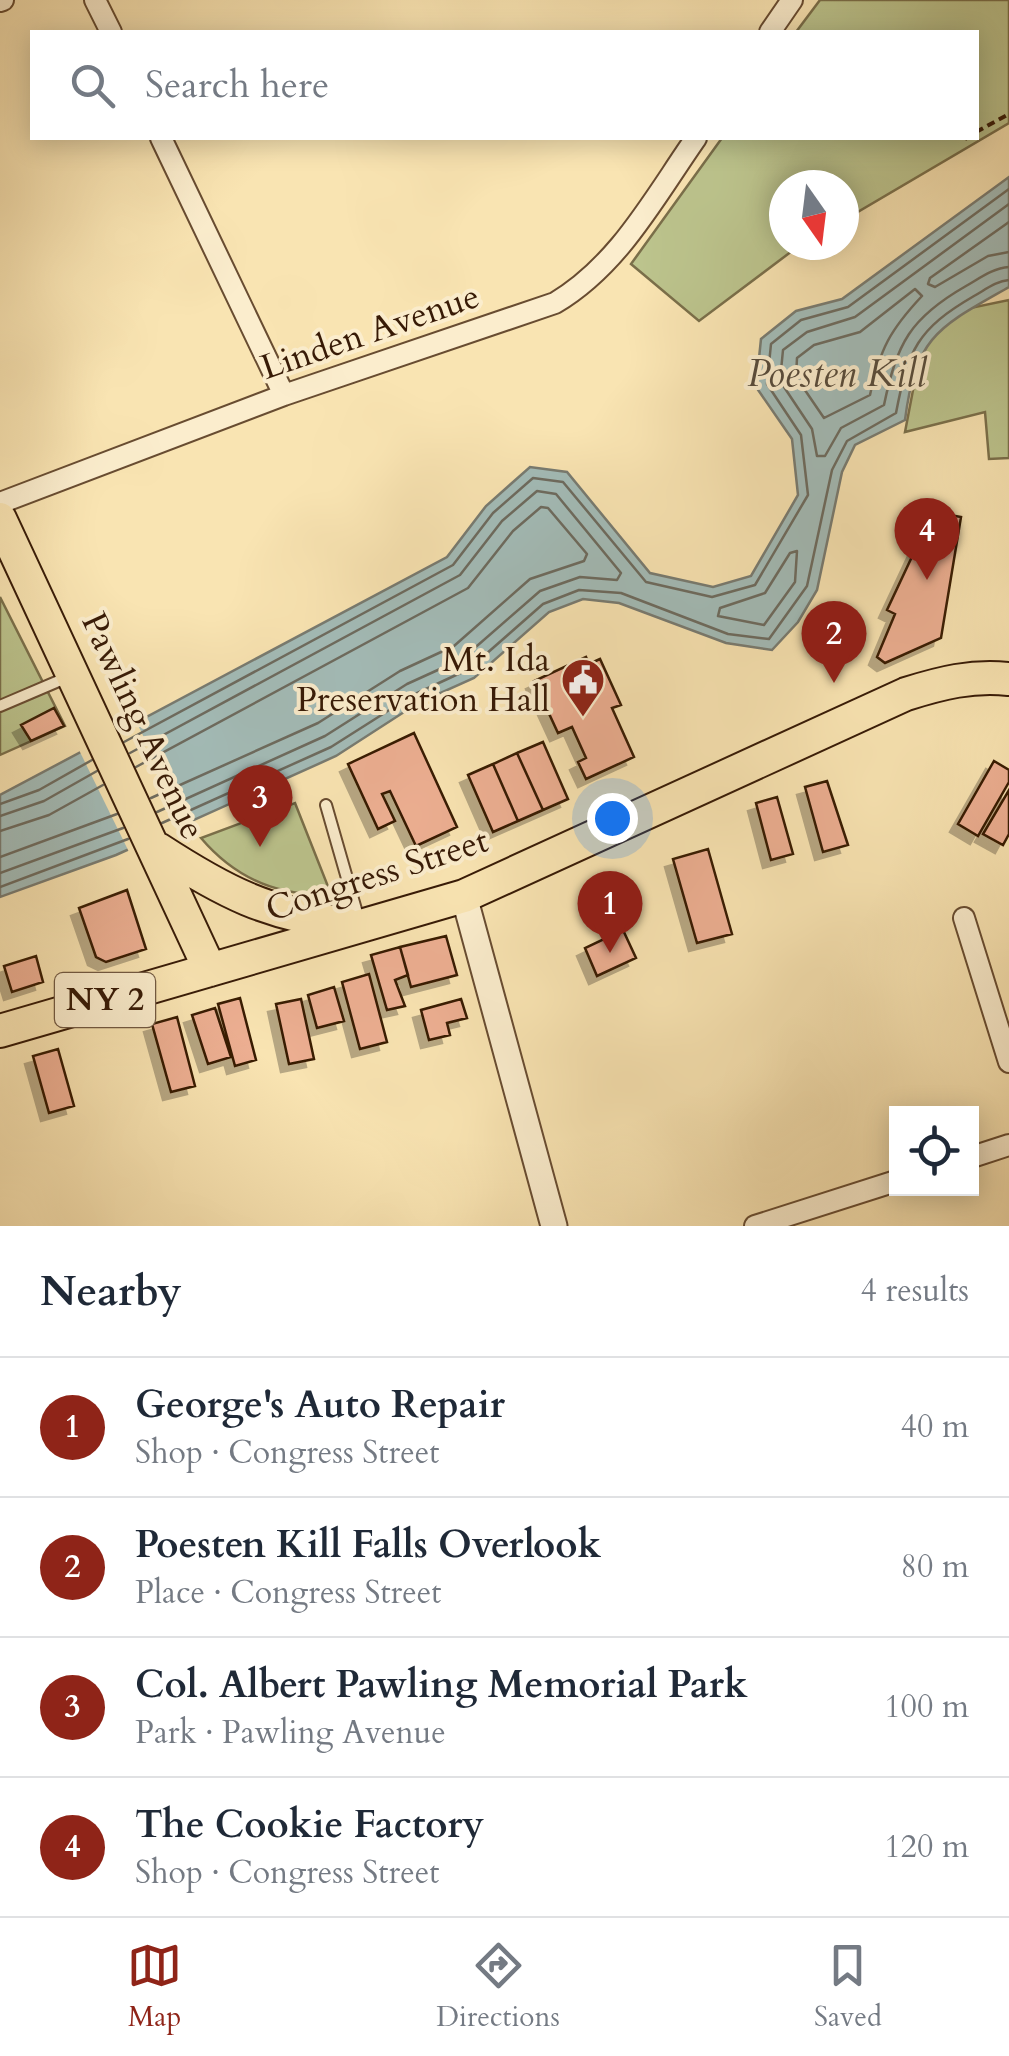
<!DOCTYPE html>
<html lang="en">
<head>
<meta charset="utf-8">
<style>
	:root { --surface:#fff; --page:#f6f6f7; --text:#1f2937; --muted:#747a83; --line:#e0e1e3; --accent:#8f2418 }
	body { margin:0; font-family:Cardo,serif; background:var(--page); color:var(--text) }
	.controls { position:absolute; right:30px; bottom:30px; display:grid; overflow:hidden; border-radius:0px; box-shadow:0 5px 25px #0003 }
	.controls button { width:90px; height:90px; display:grid; place-items:center; padding:0; border:0; border-bottom:2px solid var(--line); background:var(--surface); color:var(--text); font:50px sans-serif }
	.compass { position:absolute; left:769px; top:170px; width:90px; height:90px; border-radius:50%; background:var(--surface); box-shadow:0 5px 25px #0003; rotate:166deg }
	.you { position:absolute; left:612px; top:818px; width:35px; height:35px; margin:-25px; border:8px solid #fff; border-radius:50%; background:#1a73e8; box-shadow:0 0 0 15px #1a73e833 }
	.badge { display:grid; place-items:center; width:65px; height:65px; border-radius:50%; background:var(--accent); color:#fff; font-size:32px; font-weight:700 }
	.pin { position:absolute; translate:-50% -82px; filter:drop-shadow(0 2px 5px #0008) }
	.pin::after { content:''; position:absolute; top:52px; width:35px; height:30px; background:inherit; clip-path:polygon(0 0,100% 0,50% 100%) }
	.list { margin:0; padding:0; list-style:none }
	h2 { display:flex; justify-content:space-between; align-items:center; height:130px; margin:0; padding:0 40px; font-size:42px }
	h2 small { font-size:32px; font-weight:400; color:var(--muted) }
	.list li { display:grid; grid-template-columns:65px 1fr auto; gap:30px; align-items:center; box-sizing:border-box; height:140px; padding:0 40px; border-top:2px solid var(--line) }
	.list b { display:block; font-size:38px; white-space:nowrap }
	.list p { margin:0; font-size:32px; white-space:nowrap; color:var(--muted) }
	.list em { font-size:32px; font-style:normal; color:var(--muted) }
	.icon { flex:none; width:55px; height:55px; fill:none; stroke:currentColor; stroke-width:2; stroke-linecap:round; stroke-linejoin:round }
	.map { position:relative; flex:none; width:1009px; height:1226px; overflow:hidden }
	.search { position:absolute; background:var(--surface); box-shadow:0 5px 25px #0003; left:30px; right:30px; top:30px; height:110px; display:flex; align-items:center; gap:25px; box-sizing:border-box; padding:0 35px; border-radius:0px; color:var(--muted); font-size:38px }
	.sheet { height:690px; background:var(--surface) }
	nav { display:flex; justify-content:space-around; align-items:center; box-sizing:border-box; height:140px; border-top:2px solid var(--line); background:var(--surface); font-size:28px; color:var(--muted) }
	nav a { display:grid; justify-items:center; gap:5px }
	nav .on { color:var(--accent) }
	.map>svg:first-child { display:block }
</style>
</head>
<body>
<div class="map">
<svg width="1009" height="1226" viewBox="0 0 1009 1226">
	<defs>
		<filter id="shadow"><feDropShadow dx="-8" dy="8" stdDeviation="0" flood-color="#0004"/></filter>
	</defs>
	<rect width="100%" height="100%" fill="#f9e4b2"/>
	<filter id="stains"><feTurbulence type="fractalNoise" baseFrequency=".002" numOctaves="4"/><feColorMatrix values="0 0 0 0 .2 0 0 0 0 .09 0 0 0 0 .02 0 0 0 .5 -.17"/></filter>
	<radialGradient id="worn" r=".72"><stop offset=".6" stop-color="#630" stop-opacity="0"/><stop offset="1" stop-color="#630" stop-opacity=".3"/></radialGradient>
	<path fill="#bcc48d" stroke="#7a6f4a" stroke-width="2.5" d="M820,0H1009V123L844,220V185H784V245H800L699,321L631,264L722,138H976V32H796Z
		M1009,300V458L989,459L985,412L905,432L927,317Z
		M0,597L65,726L0,755Z
		M295,803L331,894C279,897 235,878 201,838Z"/>
	<path fill="#a3bcb8" stroke="#787b71" stroke-width="2.5" d="M1009,177V287C939,327 916,335 905,420L855,445L842,472L817,590L798,622L772,650L726,643L619,603L583,599L549,612L474,678L418,703L336,756L116,855L0,897V795L447,557L486,506L530,467L567,472L650,573L713,587L751,576L798,495L792,439L756,387L761,339L796,311L842,299Z"/>
	<path fill="#f9e4b2" d="M135,719L188,828L130,854L79,750Z"/>
	<g fill="none" stroke-linecap="round" stroke-linejoin="round">
		<path stroke="#6d6b5f" stroke-width="2.5" d="M1009,204L855,317L807,332L783,350L780,381L812,429L817,456H825L841,428L884,405C897,343 910,318 966,286C980,278 993,268 1009,267
			M1009,222L930,278L928,284L935,287L988,256L1009,252
			M915,289L922,296C890,330 880,349 870,395L824,418L796,377L797,358L814,345L860,332Z
			M797,551L795,582L764,625L718,616L720,608L765,593L790,553Z
			M124,742L453,565L493,513L533,478L563,482L646,582L712,597L755,585L808,495L801,435L767,384L771,344L801,320L848,307L1009,189
			M130,753L460,575L502,521L537,491L556,494L621,573L617,580L580,577L540,591L462,659L407,684L325,736L157,812
			M136,767L468,588L513,531L541,507L548,508L587,554L584,561L530,579L454,646L400,671L318,723L151,798
			M0,804L39,790L92,760
			M0,816L44,801L97,771
			M162,823L331,747L413,695L469,669L543,604L579,590L621,593L728,634L769,639L807,586L832,470L847,441L896,413C908,350 917,329 974,296C985,290 996,281 1009,280
			M0,831L49,815L103,785
			M0,857L117,814
			M0,873L123,828
			M0,887L128,839"/>
	</g>
	<path fill="#edaf92" stroke="#371a06" stroke-width="2.5" filter="url(#shadow)" d="M933,512L961,517L941,638L885,663L877,657L895,614L887,610Z
		M586,657L589,664L600,659L621,705L612,708L634,757L586,779L578,762L586,758L572,727L558,733L534,681Z
		M54,708L64,726L31,741L21,725Z
		M414,733L457,827L416,846L390,791L382,794L395,821L378,829L348,764Z
		M543,742L568,799L543,810L517,753Z
		M517,753L543,810L518,821L493,764Z
		M994,761L1009,770V782L978,836L958,824Z
		M493,764L518,821L493,832L468,775Z
		M827,781L848,845L823,852L805,787Z
		M1009,790V834L1003,845L983,834Z
		M777,797L793,854L771,860L756,803Z
		M708,849L732,934L697,943L673,859Z
		M127,890L146,949L106,962L96,957L79,908Z
		M623,930L636,958L597,976L585,948Z
		M446,936L457,975L411,987L400,947Z
		M400,947L408,975L395,980L405,1006L387,1010L371,955Z
		M36,956L43,982L12,992L4,966Z
		M369,974L387,1042L360,1049L342,982Z
		M334,987L344,1021L317,1028L308,995Z
		M240,998L256,1060L235,1066L218,1004Z
		M301,999L314,1059L289,1064L276,1004Z
		M461,999L467,1018L447,1023L450,1035L429,1040L421,1010Z
		M215,1008L231,1057L208,1064L192,1015Z
		M177,1017L195,1086L171,1092L152,1024Z
		M58,1049L74,1106L49,1113L33,1056Z"/>
	<g fill="none" stroke-linecap="round" stroke-linejoin="round">
		<defs>
			<path id="service" d="M0,706L68,677
				M326,805L359,920"/>
			<path id="minor" d="M95,0L111,32
				M0,1L3,0
				M770,32L792,0
				M161,138L284,395
				M0,503L284,395L555,303C619,265 654,198 696,138
				M964,918L1009,1062
				M972,1157L1009,1145
				M755,1226L896,1181"/>
			<path id="tertiary" d="M464,896L554,1226"/>
			<path id="primary" d="M0,519L210,970
				M158,849C224,892 267,914 346,924
				M0,1031L464,896L906,694C941,683 972,675 1009,679"/>
		</defs>
		<use href="#service" stroke="#684c31" stroke-width="14"/>
		<use href="#minor" stroke="#684c31" stroke-width="24"/>
		<use href="#tertiary" stroke="#684c31" stroke-width="29"/>
		<use href="#primary" stroke="#371a06" stroke-width="36"/>
		<path stroke="#371a06" stroke-width="4" stroke-dasharray="8 5" stroke-linecap="butt" d="M976,132L1009,114
			M965,139L967,138"/>
		<use href="#service" stroke="#fbedcd" stroke-width="10"/>
		<use href="#minor" stroke="#fbedcd" stroke-width="20"/>
		<use href="#tertiary" stroke="#fbedcd" stroke-width="25"/>
		<use href="#primary" stroke="#f9e4b2" stroke-width="32"/>
	</g>
	<defs>
		<symbol id="civic-pin" viewBox="-11 -11 22 30"><path d="M0 17L-7.5 6A9.5 9.5 0 1 1 7.5 6Z" fill="#8f2418" stroke="#fbedcd"/><path d="M-.6-6.5H3V-4.5H.6V-3L4-1V1h2V6H-6V1h2V-1L-.6-3ZM-1.2 2.5V6h2.4V2.5Z" fill="#fff"/></symbol>
	</defs>
	<g fill-rule="evenodd">
		<use href="#civic-pin" x="558" y="655" width="50" height="68"/>
	</g>
	<g text-anchor="middle" dominant-baseline="central" stroke-width="8" stroke-linejoin="round" paint-order="stroke">
		<rect fill="#fbedcd" stroke="#725942" stroke-width="2.5" x="55" y="973" width="100" height="54" rx="8"/>
		<g font-size="32" font-weight="bold" fill="#371a06">
			<text x="105" y="1000">NY 2</text>
		</g>
		<g font-size="35" fill="#371a06" stroke="#fbedcd">
			<text transform="translate(370 332) rotate(-19)">Linden Avenue</text>
			<text transform="translate(143 726) rotate(65)">Pawling Avenue</text>
			<text transform="translate(377 875) rotate(-18)">Congress Street</text>
		</g>
		<g font-size="35" fill="#371a06" stroke="#fbedcd" text-anchor="end">
			<text x="550" y="660">Mt. Ida<tspan x="550" dy="40">Preservation Hall</tspan></text>
		</g>
		<g font-size="38" font-style="italic" fill="#574b3b" stroke="#fbedcd">
			<text x="837" y="374">Poesten Kill</text>
		</g>
	</g>
	<rect width="100%" height="100%" filter="url(#stains)"/>
	<rect width="100%" height="100%" fill="url(#worn)"/>
</svg>
<div class="controls">
<button><svg class="icon" aria-label="locate" viewBox="0 0 24 24"><circle cx="12" cy="12" r="6"/><path d="M12 2v4M12 18v4M2 12h4M18 12h4"/></svg></button>
</div>
<svg class="compass" viewBox="-18 -18 36 36"><path d="M0-13l5 13h-10z" fill="#e53935"/><path d="M0 13l5-13h-10z" fill="#747a83"/></svg>
<div class="you"></div>
<div class="pin badge" style="left:610px;top:953px">1</div>
<div class="pin badge" style="left:834px;top:683px">2</div>
<div class="pin badge" style="left:260px;top:847px">3</div>
<div class="pin badge" style="left:927px;top:580px">4</div>
<div class="search"><svg class="icon" aria-label="search" viewBox="0 0 24 24"><circle cx="10" cy="10" r="6"/><path d="M15 15l6 6"/></svg>Search here</div>
</div>
<section class="sheet">
<h2>Nearby<small>4 results</small></h2>
<ul class="list">
<li><span class="badge">1</span><div><b>George's Auto Repair</b><p>Shop · Congress Street</p></div><em>40 m</em></li>
<li><span class="badge">2</span><div><b>Poesten Kill Falls Overlook</b><p>Place · Congress Street</p></div><em>80 m</em></li>
<li><span class="badge">3</span><div><b>Col. Albert Pawling Memorial Park</b><p>Park · Pawling Avenue</p></div><em>100 m</em></li>
<li><span class="badge">4</span><div><b>The Cookie Factory</b><p>Shop · Congress Street</p></div><em>120 m</em></li>
</ul>
</section>
<nav>
<a class="on"><svg class="icon" aria-label="map" viewBox="0 0 24 24"><path d="M3 6l6-2 6 2 6-2v14l-6 2-6-2-6 2zM9 4v14M15 6v14"/></svg>Map</a>
<a><svg class="icon" aria-label="directions" viewBox="0 0 24 24"><path d="M12 3l9 9-9 9-9-9zM9 14v-3h6M13 9l2 2-2 2"/></svg>Directions</a>
<a><svg class="icon" aria-label="saved" viewBox="0 0 24 24"><path d="M7 4h10v16l-5-4-5 4z"/></svg>Saved</a>
</nav>
</body>
</html>
